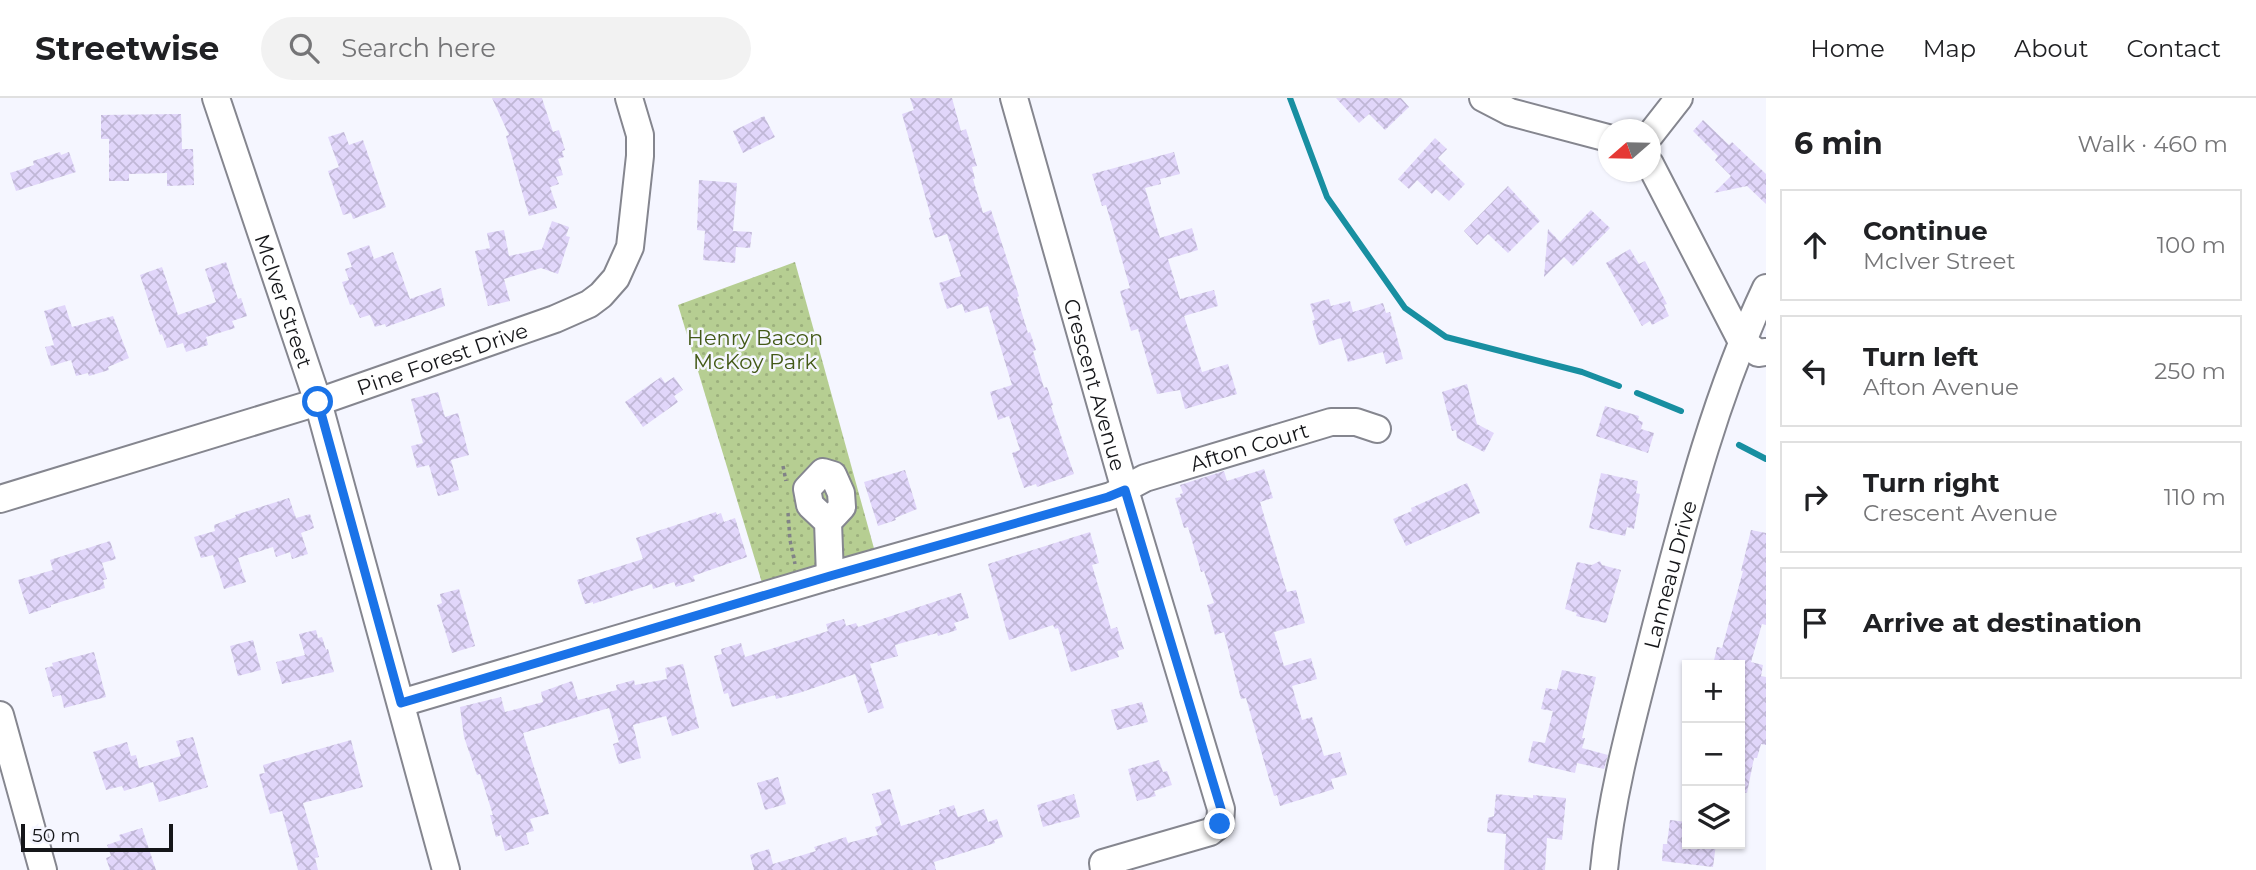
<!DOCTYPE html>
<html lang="en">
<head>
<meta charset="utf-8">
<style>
	:root { --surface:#fff; --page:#f2f2f2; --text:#202124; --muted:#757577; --line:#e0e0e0 }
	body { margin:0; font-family:Montserrat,sans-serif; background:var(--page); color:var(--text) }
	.controls { position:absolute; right:21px; bottom:21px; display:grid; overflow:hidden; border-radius:0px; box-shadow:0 2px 5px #0004 }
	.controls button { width:63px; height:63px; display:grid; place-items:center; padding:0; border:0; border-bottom:2px solid var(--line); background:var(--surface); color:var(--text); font:35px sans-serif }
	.compass { position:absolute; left:1598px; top:21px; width:63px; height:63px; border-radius:50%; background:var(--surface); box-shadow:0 2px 5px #0004; rotate:250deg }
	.scale { position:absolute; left:21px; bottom:18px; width:152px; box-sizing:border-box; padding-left:7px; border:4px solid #151619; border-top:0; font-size:19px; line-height:24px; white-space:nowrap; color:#151619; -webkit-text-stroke:5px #f5f6ff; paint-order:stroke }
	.stop { position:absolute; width:21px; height:21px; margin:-16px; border:5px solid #1a73e8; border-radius:50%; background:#fff }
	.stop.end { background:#1a73e8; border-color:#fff; box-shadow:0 2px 7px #0008 }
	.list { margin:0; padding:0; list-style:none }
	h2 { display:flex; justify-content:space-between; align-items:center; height:91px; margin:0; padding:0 28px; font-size:30px }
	h2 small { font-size:23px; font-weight:400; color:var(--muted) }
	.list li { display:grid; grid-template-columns:46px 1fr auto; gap:21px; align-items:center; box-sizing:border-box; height:112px; margin:0 14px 14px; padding:0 14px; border:2px solid var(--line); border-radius:0px }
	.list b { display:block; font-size:26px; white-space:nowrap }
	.list p { margin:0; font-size:23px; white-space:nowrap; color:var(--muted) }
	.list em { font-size:23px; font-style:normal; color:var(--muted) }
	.icon { flex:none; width:38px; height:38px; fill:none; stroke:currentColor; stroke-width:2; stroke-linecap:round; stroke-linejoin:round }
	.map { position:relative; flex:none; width:1766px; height:772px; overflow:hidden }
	header { display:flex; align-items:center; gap:42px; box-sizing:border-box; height:98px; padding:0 35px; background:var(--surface); border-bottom:2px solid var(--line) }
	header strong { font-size:33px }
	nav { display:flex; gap:38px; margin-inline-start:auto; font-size:24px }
	.search { width:490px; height:63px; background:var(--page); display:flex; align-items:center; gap:18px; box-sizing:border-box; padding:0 24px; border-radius:38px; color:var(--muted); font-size:26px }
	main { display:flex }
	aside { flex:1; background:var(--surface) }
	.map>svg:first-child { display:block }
</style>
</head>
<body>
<header>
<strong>Streetwise</strong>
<div class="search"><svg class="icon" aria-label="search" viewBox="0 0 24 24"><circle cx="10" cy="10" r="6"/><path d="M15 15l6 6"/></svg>Search here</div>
<nav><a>Home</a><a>Map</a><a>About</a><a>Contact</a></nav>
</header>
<main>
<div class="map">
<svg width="1766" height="772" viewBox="0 0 1766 772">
	<defs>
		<pattern id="park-dots" width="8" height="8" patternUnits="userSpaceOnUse" patternTransform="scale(1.75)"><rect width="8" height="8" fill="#b6ce92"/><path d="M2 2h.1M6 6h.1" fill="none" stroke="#9cb07d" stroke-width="1.8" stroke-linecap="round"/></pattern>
		<pattern id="building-cross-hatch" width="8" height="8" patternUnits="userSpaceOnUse" patternTransform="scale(1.75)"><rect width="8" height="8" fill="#e1d6fa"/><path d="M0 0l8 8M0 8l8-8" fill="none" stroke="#c0b7d6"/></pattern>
	</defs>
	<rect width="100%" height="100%" fill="#f5f6ff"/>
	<path fill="url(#park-dots)" d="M795,164L875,454L763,488L678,207Z"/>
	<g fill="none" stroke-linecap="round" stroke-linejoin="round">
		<path stroke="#188fa1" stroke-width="6" d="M1290,0L1327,99L1405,210L1446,239L1582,274L1619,288
			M1637,295L1681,313
			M1739,347L1766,361"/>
	</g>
	<path fill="url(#building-cross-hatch)" d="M492,0H542L553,34L559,32L565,52L562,53L564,59L558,61L563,77L556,79L559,86L550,89L557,110L529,118L506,38L509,37Z
		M910,0H952L961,33L966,31L977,68L972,69L975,81H973L983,115L991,112L1019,198L1017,199L1028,235L1030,234L1036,252L1033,253L1044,290L1047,289L1053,307L1051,308L1074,376L1037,389L1036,386L1024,390L1012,355L1020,352L1009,318L998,322L990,294L1012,287L988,208L965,215L962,206L947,211L939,185L961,178L947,136L935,140L929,120L931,119L902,16L914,12Z
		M1336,0H1401L1409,9L1385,32L1369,16L1359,25Z
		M181,16L182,51H193L194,87L167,88V75L129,76V83H109V41H101V17Z
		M764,18L775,39L743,55L733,33Z
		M1703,22L1729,47L1732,44L1766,76V106L1747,88L1714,95L1731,78L1715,62L1718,58L1693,33Z
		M344,34L349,47L363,42L386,109L353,121L351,115L343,117L328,73L339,69L328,39Z
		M1435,40L1447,51L1438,60L1465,86L1449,103L1436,91L1432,96L1417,82L1422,77L1409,91L1398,81Z
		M60,54L61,57L69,54L76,74L16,93L10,75L34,67L33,63Z
		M1174,54L1180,76L1160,81L1161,86L1145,90L1160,140L1192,130L1198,152L1168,161L1180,201L1214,192L1218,208L1184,218L1202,274L1228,266L1237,296L1185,311L1180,292L1157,296L1138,231L1131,233L1120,193L1130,190L1106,107L1102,108L1092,76Z
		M699,82L737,85L733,133L752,134L750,150L736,149L735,165L703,162L705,133L697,132Z
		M1508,88L1540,123L1508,155L1488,136L1477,147L1464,133Z
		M1591,112L1610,130L1573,168L1564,159L1544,179L1548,131L1560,144Z
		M552,123L569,129L566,138L570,139L558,176L541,170L504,181L510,203L488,208L475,153L490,150L487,135L504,132L509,158L542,151Z
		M369,147L374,161L393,154L410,201L441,190L445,208L386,229L385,226L375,229L370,217L360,220L353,206L350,207L342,184L349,182L345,171L352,169L347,155Z
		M1630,151L1639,166L1645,163L1667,206L1664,207L1669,218L1652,227L1650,223L1642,228L1606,165Z
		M226,164L238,201L241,200L247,218L232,223L235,230L206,239L208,247L186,254L183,245L167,250L162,236L160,237L140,177L162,169L178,217L216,204L205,171Z
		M1329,201L1331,208L1350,203L1353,214L1383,205L1386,215L1390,214L1403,261L1386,266L1383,254L1348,264L1341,240L1319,247L1312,223L1315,222L1310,206Z
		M65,207L72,229L113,218L129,260L108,269L109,272L89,278L88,275L76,278L71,262L51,268L45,249L54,247L44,213Z
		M661,279L665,285L674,279L683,292L674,298L678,304L643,329L625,304Z
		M1467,286L1477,326L1494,335L1484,354L1457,340L1456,332L1452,333L1442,294Z
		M438,294L445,319L458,315L469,357L451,362L459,392L438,398L429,367L417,370L411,348L423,345L411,301Z
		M1605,308L1639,318L1638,322L1643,324L1641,331L1654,335L1648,355L1596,338Z
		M1264,371L1273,400L1260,404L1287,494L1296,492L1305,525L1274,534L1284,568L1311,560L1317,581L1292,588L1302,622L1312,619L1324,658L1340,654L1347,677L1331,681L1334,691L1280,708L1277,697L1274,698L1246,600L1241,601L1224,534L1215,537L1207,507L1214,505L1204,473L1201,474L1188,429L1184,430L1175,400L1181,399L1180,396L1183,395L1180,387L1224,373L1227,383Z
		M905,372L917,411L895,420L896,422L878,428L864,384Z
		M1601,375L1638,383L1636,395L1640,396L1634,431L1627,429L1625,438L1589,430Z
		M1467,385L1480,415L1406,448L1393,421L1412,413L1411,410Z
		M289,400L296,420L310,416L314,430L301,435L308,456L292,461L290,454L276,459L273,449L238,460L246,484L224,491L213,457L201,460L194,439L215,433L214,427L236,419L235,417Z
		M716,414L717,417L721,415L724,424L735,420L747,459L693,478L695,483L676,489L674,484L653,491L652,486L593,506V504L585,506L577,482L643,461L636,440Z
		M1751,432L1766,435V527L1762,526L1751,564L1763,567L1761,578L1766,579V647L1761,646L1757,660H1754L1747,695L1740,694V619L1744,601L1740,600V567H1713L1717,549L1722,550L1743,473H1741Z
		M1090,434L1099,465L1092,467L1111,531L1117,529L1124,551L1117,553L1119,559L1071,574L1058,530L1055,531L1053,527L1009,542L988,466Z
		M110,443L116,461L102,465L107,481L103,482L105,490L51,507V509L29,516L18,482L53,472L50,462Z
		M1600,463L1602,467L1621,472L1606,525L1576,518L1577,515L1565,511L1577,464L1592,467Z
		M459,491L475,548L452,555L437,507L442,505L440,496Z
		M961,495L969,520L954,525L957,532L938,538L937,535L895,547L898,558L870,566L884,610L868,615L855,576L799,595L776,601L775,597L732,609L728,595L724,596L714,558L722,556L721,551L741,545L745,559L828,533L826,526L844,521L846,528L856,525L858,529Z
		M316,532L318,540L322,539L326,552L328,551L334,574L282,586L276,564L305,557L299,536Z
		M253,542L261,572L238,578L230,548Z
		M94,554L106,599L64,610L61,597L53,599L45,570L53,568L52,565Z
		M683,566L699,630L672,638L666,618L633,627L641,660L619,666L613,646L619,644L609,610L523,635L549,716L530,721L534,733L526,735L529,746L505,753L501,737L496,739L490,717H493L480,676L477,677L464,639L460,609L501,599L505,614L543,604L541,594L572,583L578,602L617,592L616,587L634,582L635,587L667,581L665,570Z
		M1562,572L1596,579L1582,640H1585L1582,650L1608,657L1604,671L1577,665L1575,675L1528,664L1533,643L1545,645L1553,613L1541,611L1546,590L1557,592Z
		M1142,604L1148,624L1117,632L1111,612Z
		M193,639L208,689L159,704L153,684L124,693L122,688L106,692L93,654L127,644L131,658L136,657L139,670L181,658L176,643Z
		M351,642L363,689L303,705L319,759L315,760L318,772H298L282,713L270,716L259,676L265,675L263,667Z
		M1159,662L1163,674L1167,673L1172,687L1154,693L1156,698L1137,703L1128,671Z
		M778,679L786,706L765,712L757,685Z
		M890,691L901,728L940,716L939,712L954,707L958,719L984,711L988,724L997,721L1003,739L994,742L995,745L934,764L936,772H754L750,757L769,751L773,766L816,753L814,749L846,739L848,745L878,737L875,729L882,727L872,696Z
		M1074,696L1080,719L1043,729L1037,707Z
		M1496,696L1533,700V697L1566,700L1562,742L1547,740L1545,772H1504L1506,736L1487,734L1488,720L1494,718Z
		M1670,722L1687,724V746H1716L1713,769L1662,763L1663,746H1667Z
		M142,730L156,772H110L106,760L111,758L107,747L121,742L119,737Z"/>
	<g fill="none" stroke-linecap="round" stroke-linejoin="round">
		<defs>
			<g id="minor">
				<path id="s1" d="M216,0L318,304L446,772"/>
				<path id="s2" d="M1014,0L1125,392L1221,711L1220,726L1210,734L1103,765L1104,772"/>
				<path d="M1483,0L1510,14L1608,40"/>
				<path d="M1650,37L1679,0"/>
				<path d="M1650,66L1741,242L1758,255L1766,254"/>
				<path id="s3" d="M0,401L318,304L555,221L589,206L601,197L616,180L630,149L640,58V37L629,0"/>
				<path d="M828,424L810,407L807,391L823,374L833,377L841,395L842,409L828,424L830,478"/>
				<path id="s4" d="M401,605L830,478L1111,398L1145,380L1331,324H1356L1377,331"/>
				<path d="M0,617L43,772"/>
				<path id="s5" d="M1604,772C1612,689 1636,608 1656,528C1686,413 1715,298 1766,190"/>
			</g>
		</defs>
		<use href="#minor" stroke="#85868f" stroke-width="30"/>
		<path stroke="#818287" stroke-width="3.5" stroke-dasharray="3.5 3.5" stroke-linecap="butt" d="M783,368L786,383
			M788,415L790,442L795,466"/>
		<use href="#minor" stroke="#fff" stroke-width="26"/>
	</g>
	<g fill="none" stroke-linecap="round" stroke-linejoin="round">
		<path stroke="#1a73e8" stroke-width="9" d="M318,304L401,605L830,478L1108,399L1125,392L1221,711L1220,726"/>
	</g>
	<g text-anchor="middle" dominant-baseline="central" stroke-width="5" stroke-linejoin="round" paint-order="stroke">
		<g font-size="21" fill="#151619" stroke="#f5f6ff">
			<text stroke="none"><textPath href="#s1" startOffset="214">McIver Street</textPath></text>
			<text stroke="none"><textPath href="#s3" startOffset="464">Pine Forest Drive</textPath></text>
			<text stroke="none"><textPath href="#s2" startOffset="298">Crescent Avenue</textPath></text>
			<text stroke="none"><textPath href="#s4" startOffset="887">Afton Court</textPath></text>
			<text stroke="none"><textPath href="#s5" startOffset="303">Lanneau Drive</textPath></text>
		</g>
		<g font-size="21" fill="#435917" stroke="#f5f6ff">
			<text x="755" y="239">Henry Bacon<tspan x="755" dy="24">McKoy Park</tspan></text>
		</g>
	</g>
</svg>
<div class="controls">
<button>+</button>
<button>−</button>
<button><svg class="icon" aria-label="layers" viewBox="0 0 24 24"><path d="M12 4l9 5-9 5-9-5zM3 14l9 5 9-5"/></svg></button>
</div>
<svg class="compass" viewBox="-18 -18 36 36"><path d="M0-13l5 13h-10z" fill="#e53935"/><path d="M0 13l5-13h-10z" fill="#757577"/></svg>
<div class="scale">50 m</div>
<div class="stop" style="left:318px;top:304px"></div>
<div class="stop end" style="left:1220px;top:726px"></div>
</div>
<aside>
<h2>6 min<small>Walk · 460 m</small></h2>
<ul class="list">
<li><svg class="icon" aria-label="ahead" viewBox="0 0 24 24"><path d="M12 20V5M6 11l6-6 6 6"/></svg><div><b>Continue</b><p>McIver Street</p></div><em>100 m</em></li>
<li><svg class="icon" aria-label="left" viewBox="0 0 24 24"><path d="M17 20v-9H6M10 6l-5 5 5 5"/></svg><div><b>Turn left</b><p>Afton Avenue</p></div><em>250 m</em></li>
<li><svg class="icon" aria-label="right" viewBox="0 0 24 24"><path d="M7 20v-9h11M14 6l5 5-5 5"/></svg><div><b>Turn right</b><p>Crescent Avenue</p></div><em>110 m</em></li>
<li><svg class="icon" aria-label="arrive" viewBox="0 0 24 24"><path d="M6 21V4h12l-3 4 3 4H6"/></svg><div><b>Arrive at destination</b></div></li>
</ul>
</aside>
</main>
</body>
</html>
